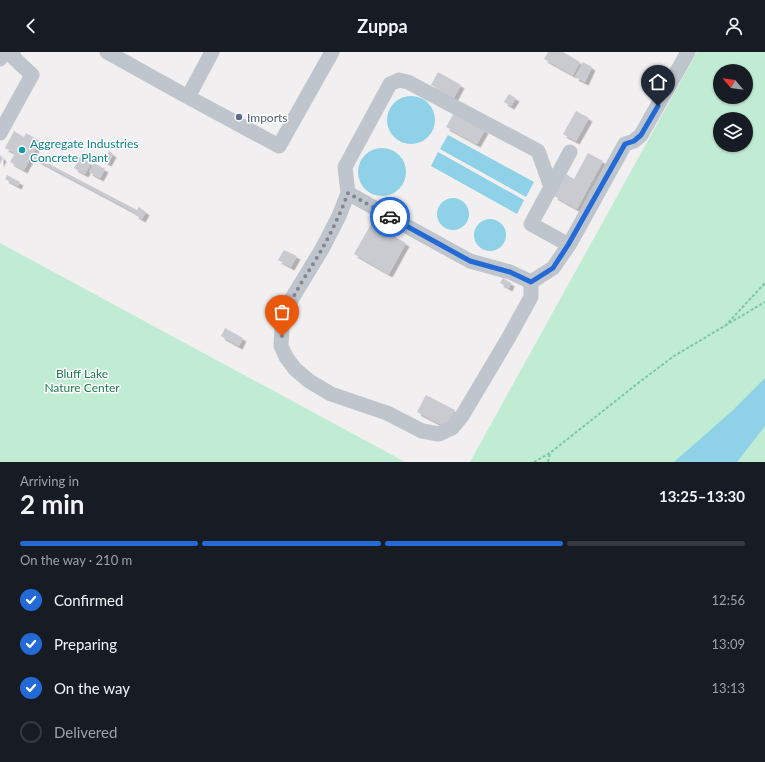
<!DOCTYPE html>
<meta charset="utf-8">
<style>
body{margin:0;font-family:Lato,sans-serif;background:#20242c;color:#f1f3f6;height:100vh;display:flex;flex-direction:column;font-size:15px;white-space:nowrap}
*{box-sizing:border-box;margin:0}
p{font-size:13px;color:#9ea1a6}
.icon{flex:none;width:22px;height:22px;fill:none;stroke:currentColor;stroke-width:2;stroke-linecap:round;stroke-linejoin:round}
.map{position:relative;height:410px;overflow:hidden}
.drawer{display:flex;flex-direction:column;background:#171b24;flex:1}
.drawer>*{flex:none}
.needle{width:26px;rotate:299deg}
.buttons{position:absolute;left:713px;top:12px;display:grid;gap:8px}
.buttons a{display:grid;place-items:center;width:40px;height:40px;border-radius:50%;background:#171b24;box-shadow:0 1px 3px #0004;font-size:20px}
.pin{position:absolute;display:grid;place-items:center;width:34px;height:34px;color:#fff;margin:-41px -17px;border-radius:50% 50% 50% 0;rotate:-45deg;box-shadow:0 0 4px #0007}
.pin .icon{rotate:45deg}
.courier{position:absolute;display:grid;place-items:center;width:40px;height:40px;margin:-20px;border:3px solid #236ad7;border-radius:50%;background:#fff;color:#222;box-shadow:0 1px 5px #0007}
.head em{font-style:normal;font-weight:700}
.head div{display:flex;flex-direction:column-reverse}
.head{display:flex;align-items:center;justify-content:space-between;height:68px;padding:0 20px}
h1{font-size:26px;font-weight:700;line-height:30px}
.bar{display:grid;grid-template-columns:repeat(4,1fr);gap:6px 4px;align-content:center;height:48px;padding:0 20px}
.bar i{height:5px;border-radius:3px;background:#363941}
.bar .selected{background:#236ad7}
.bar p{grid-column:span 4}
ol{padding:0 20px;list-style:none}
li{display:flex;align-items:center;gap:12px;height:44px}
li p{margin-inline-start:auto}
li .icon{padding:4px;border-radius:50%;background:#236ad7;color:#fff;stroke-width:4}
li:last-child{color:#9ea1a6}
li i{width:22px;height:22px;border:2px solid #363941;border-radius:50%}
header{display:flex;justify-content:space-between;align-items:center;height:52px;padding:0 20px;background:#171b24;font-size:18px;font-weight:700}
.map>svg:first-child{display:block}
.green{fill:#c0ecd3;fill-rule:evenodd}
.water{fill:#8fd1e7}
.building{fill:#c9cbd1;filter:url(#shadow)}
.lines{fill:none;stroke-linecap:round;stroke-linejoin:round}
.path{stroke:#7ac8a5;stroke-width:2;stroke-dasharray:3 2;stroke-linecap:butt}
.minor{stroke:#bec5cd;stroke-width:15}
.done{stroke:#83888f;stroke-width:4;stroke-dasharray:0 7.2}
.route{stroke:#236ad7;stroke-width:5}
.service-dot{fill:#5c6f8a;stroke:#fff;stroke-width:1.5}
.culture-dot{fill:#0f9aa8;stroke:#fff;stroke-width:1.5}
.labels{text-anchor:middle;dominant-baseline:central;stroke-width:3;stroke-linejoin:round;paint-order:stroke}
.service-label{font-size:12px;fill:#4e5e75;stroke:#fff;text-anchor:start}
.culture-label{font-size:12px;fill:#0d838f;stroke:#fff;text-anchor:start}
.park-label{font-size:12px;fill:#1c794e;stroke:#fff}
</style>
<header><svg class="icon" aria-label="back" viewBox="0 0 24 24"><path d="M15 5l-7 7 7 7"/></svg>Zuppa<svg class="icon" aria-label="person" viewBox="0 0 24 24"><circle cx="12" cy="8" r="4"/><path d="M4 21q1-7 8-7t8 7"/></svg></header>
<div class="map">
<svg width="765" height="410" viewBox="0 0 765 410">
<defs>
<filter id="shadow"><feDropShadow dx="3.5" dy="3.5" stdDeviation="0" flood-color="#0004"/></filter>
</defs>
<rect width="100%" height="100%" fill="#f1efef"/>
<path class="green" d="M697 0H765V410H470ZM720 19H746V45H720ZM720 67H746V93H720Z
M0 191 405 410H0Z"/>
<path class="water" d="M387 68a24 24 0 1 1 48 0a24 24 0 1 1-48 0Z
M448 83 534 130 526 145 440 97Z
M358 120a24 24 0 1 1 48 0a24 24 0 1 1-48 0Z
M438 100 524 148 517 162 431 114Z
M437 162a16 16 0 1 1 32 0a16 16 0 1 1-32 0Z
M474 183a16 16 0 1 1 32 0a16 16 0 1 1-32 0Z
M765 326V374L737 410H674L732 359Z"/>
<path class="building" d="M548 0H563L580 10 573 23 544 7Z
M583 10 592 15 585 30 575 25Z
M438 20 461 33 454 46 431 33Z
M509 42 516 46 511 54 504 50Z
M576 59 589 66 576 89 563 82Z
M454 61 485 78 477 92 446 75Z
M14 79 24 85 26 81 40 89 32 103 137 158 139 155 146 160 142 167 135 163 136 161 31 105 24 118 10 110 15 101 5 96Z
M109 99 113 102 108 111 104 109Z
M588 101 603 109 577 157 554 144 566 122 574 127Z
M0 103 3 106 0 112Z
M80 105 91 111 85 122 74 116Z
M94 111 105 117 100 126 89 120Z
M7 123 20 130 18 134 5 127Z
M371 172 406 191 389 222 354 202Z
M284 198 297 204 291 215 278 208Z
M503 226 511 231 509 236 500 231Z
M225 276 243 286 239 294 221 284Z
M426 343 455 358 446 375 417 360Z"/>
<g class="lines">
<path class="path" d="M725 274 765 231
M534 410 550 401 642 328 674 304 765 250
M548 410 550 401"/>
<path class="minor" d="M107 0 188 45 212 0
M0 7 4 0
M188 45 279 94 332 0
M0 81 32 23 14 6 13 0
M570 100 531 172 569 193 625 92 634 89 641 83 688 0
M348 141 345 115 390 32 399 28 408 30 538 99 551 135
M531 230V245L509 285 462 364 452 376 439 382 422 379 387 361 331 342 309 329 295 317 286 305 281 294 282 275 291 248 322 197 339 164 348 141 401 171 470 209 510 220 531 230 553 216 569 193"/>
</g>
<g class="lines">
<path class="done" d="M282 284C284 250 306 226 322 197 332 179 341 160 348 141L390 165"/>
<path class="route" d="M390 165 470 209 510 220 531 230 553 216 568 193 625 92 634 89 641 83 658 54"/>
</g>
<circle class="service-dot" cx="239" cy="65" r="4"/>
<circle class="culture-dot" cx="22" cy="98" r="4"/>
<g class="labels">
<g class="service-label">
<text x="247" y="65">Imports</text>
</g>
<g class="culture-label">
<text x="30" y="91">Aggregate Industries<tspan x="30" dy="14">Concrete Plant</tspan></text>
</g>
<g class="park-label">
<text x="82" y="321">Bluff Lake<tspan x="82" dy="14">Nature Center</tspan></text>
</g>
</g>
</svg>
<div class="buttons">
<a><svg class="needle" viewBox="-14 -14 28 28"><path d="M0-13l5 13h-10z" fill="#e53935"/><path d="M0 13l5-13h-10z" fill="#9ea1a6"/></svg></a>
<a><svg class="icon" aria-label="layers" viewBox="0 0 24 24"><path d="M12 4l9 5-9 5-9-5zM3 14l9 5 9-5"/></svg></a>
</div>
<div class="pin" style="left:282px;top:284px;background:#ea580c"><svg class="icon" aria-label="bag" viewBox="0 0 24 24"><path d="M5 8h14l-1 12H6zM9 8a3 3 0 0 1 6 0"/></svg></div>
<div class="pin" style="left:658px;top:54px;background:#1f2937"><svg class="icon" aria-label="home" viewBox="0 0 24 24"><path d="M3 11l9-7 9 7M6 9v11h12V9"/></svg></div>
<div class="courier" style="left:390px;top:165px"><svg class="icon" aria-label="car" viewBox="0 0 24 24"><path d="M5 17H2v-5l4-1 3-4h7l3 4 3 1v5h-3M9 17h6M6 11h13"/><circle cx="7" cy="17" r="2"/><circle cx="17" cy="17" r="2"/></svg></div>
</div>
<section class="drawer">
<div class="head"><div><h1>2 min</h1><p>Arriving in</p></div><em>13:25–13:30</em></div>
<div class="bar"><i class="selected"></i><i class="selected"></i><i class="selected"></i><i></i><p>On the way · 210 m</p></div>
<ol>
<li><svg class="icon" aria-label="check" viewBox="0 0 24 24"><path d="M5 12l5 5 9-10"/></svg>Confirmed<p>12:56</p></li>
<li><svg class="icon" aria-label="check" viewBox="0 0 24 24"><path d="M5 12l5 5 9-10"/></svg>Preparing<p>13:09</p></li>
<li><svg class="icon" aria-label="check" viewBox="0 0 24 24"><path d="M5 12l5 5 9-10"/></svg>On the way<p>13:13</p></li>
<li><i></i>Delivered</li>
</ol>
</section>
